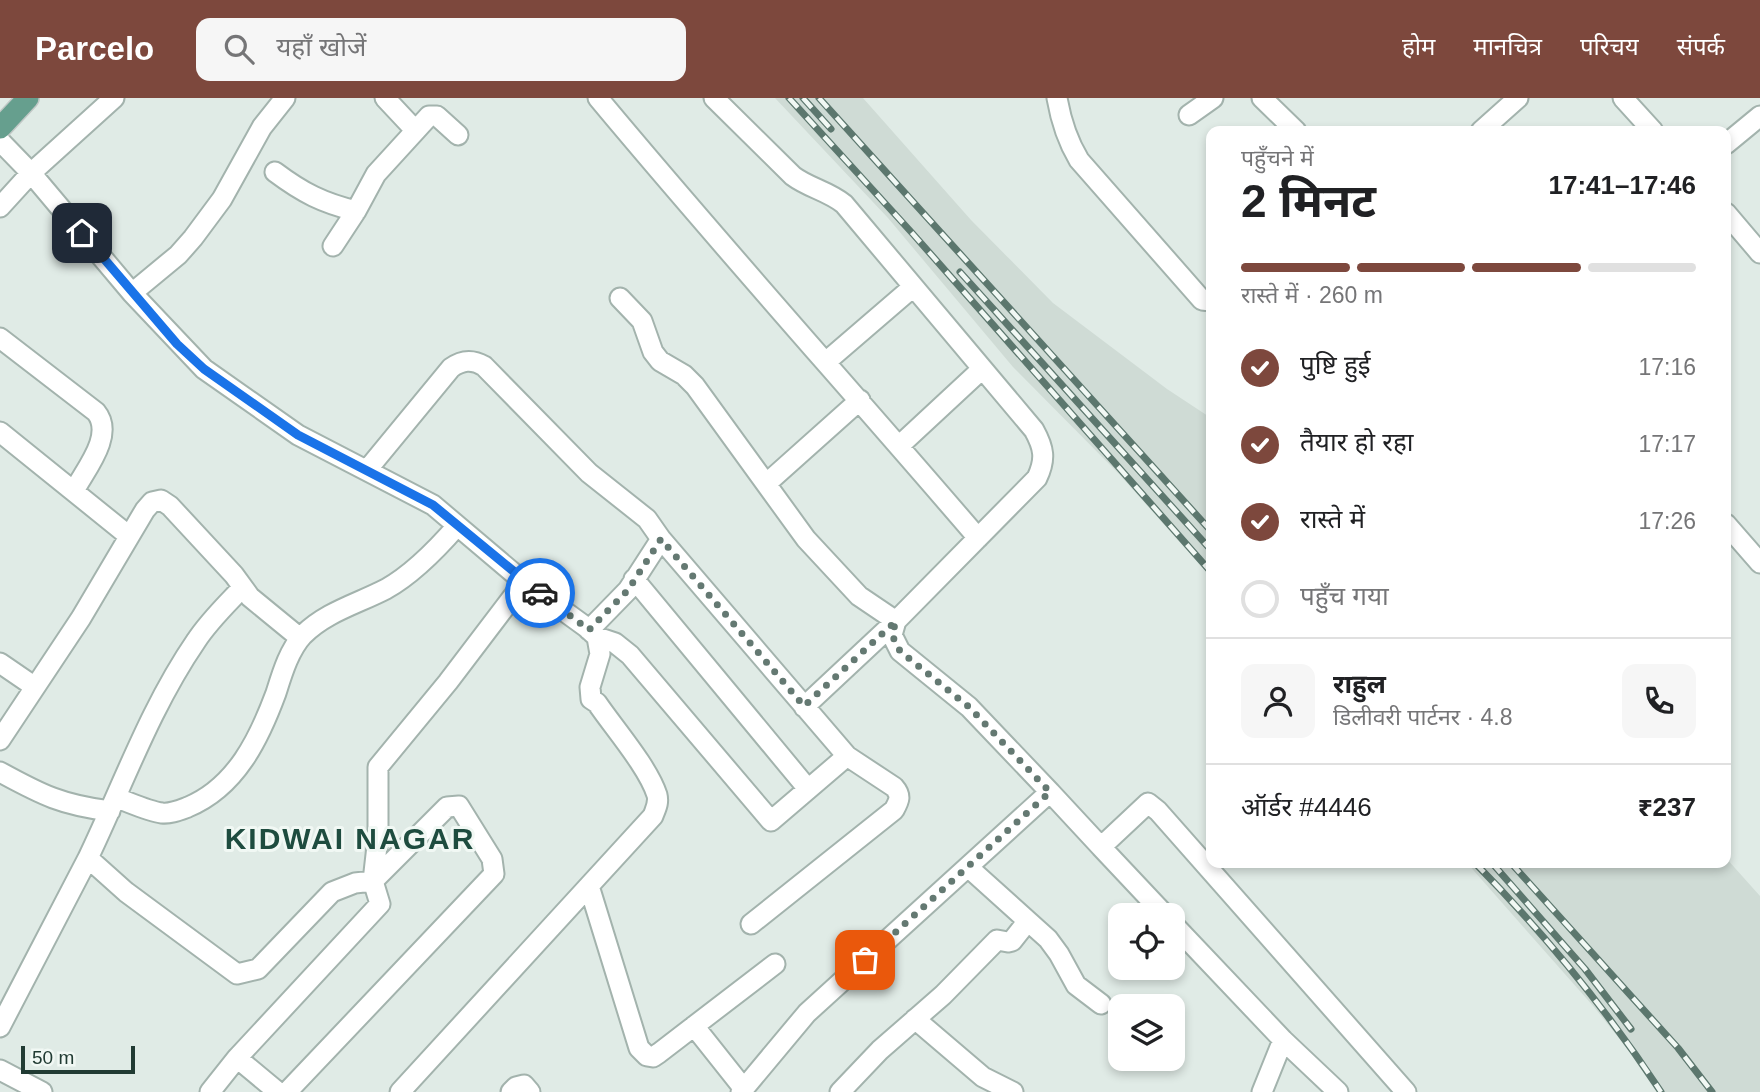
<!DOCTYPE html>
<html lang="hi">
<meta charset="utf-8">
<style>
body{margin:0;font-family:Helvetica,"Noto Sans Devanagari",sans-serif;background:#f6f6f6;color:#202124;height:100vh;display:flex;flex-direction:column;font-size:26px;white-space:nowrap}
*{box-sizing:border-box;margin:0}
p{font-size:23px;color:#757577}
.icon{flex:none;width:38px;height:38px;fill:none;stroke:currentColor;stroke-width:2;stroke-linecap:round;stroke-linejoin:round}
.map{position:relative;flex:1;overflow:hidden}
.details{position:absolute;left:1206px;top:28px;width:525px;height:742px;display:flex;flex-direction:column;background:#fff;border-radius:14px;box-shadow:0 4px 10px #0003}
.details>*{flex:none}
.fabs{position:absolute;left:1108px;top:805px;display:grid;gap:14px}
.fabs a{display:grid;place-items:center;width:77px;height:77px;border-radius:14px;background:#fff;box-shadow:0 4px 10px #0003;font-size:35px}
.scale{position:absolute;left:21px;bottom:18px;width:114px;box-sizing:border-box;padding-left:7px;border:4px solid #213b33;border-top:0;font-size:19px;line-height:24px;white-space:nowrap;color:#213b33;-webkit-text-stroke:5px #f1f8f4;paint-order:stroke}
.pin{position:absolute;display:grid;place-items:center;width:60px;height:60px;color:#fff;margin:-30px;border-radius:14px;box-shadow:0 4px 10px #0006}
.courier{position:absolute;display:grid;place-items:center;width:70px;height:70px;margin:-35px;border:5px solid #1a73e8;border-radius:50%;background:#fff;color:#222;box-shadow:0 2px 9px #0007}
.summary em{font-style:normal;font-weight:700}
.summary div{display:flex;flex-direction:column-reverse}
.summary{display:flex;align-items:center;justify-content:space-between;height:119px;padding:0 35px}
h1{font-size:46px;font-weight:700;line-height:52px}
.bar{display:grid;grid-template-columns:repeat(4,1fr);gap:10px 7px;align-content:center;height:84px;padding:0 35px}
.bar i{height:9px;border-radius:5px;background:#e0e0e0}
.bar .current{background:#7d483d}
.bar p{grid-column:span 4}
.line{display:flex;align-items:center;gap:18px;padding:0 35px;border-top:2px solid #e0e0e0}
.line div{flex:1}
.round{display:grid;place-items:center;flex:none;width:74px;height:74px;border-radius:14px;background:#f6f6f6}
ol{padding:0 35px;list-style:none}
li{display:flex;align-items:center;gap:21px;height:77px}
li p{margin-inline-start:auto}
li .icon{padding:7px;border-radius:50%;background:#7d483d;color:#fff;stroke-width:4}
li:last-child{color:#757577}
li i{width:38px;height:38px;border:4px solid #e0e0e0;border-radius:50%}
header{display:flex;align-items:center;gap:42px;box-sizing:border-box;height:98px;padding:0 35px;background:#7d483d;color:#fff}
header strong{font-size:33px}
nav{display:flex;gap:38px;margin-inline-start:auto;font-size:24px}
.search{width:490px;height:63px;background:#f6f6f6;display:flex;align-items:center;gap:18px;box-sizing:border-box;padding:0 24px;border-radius:14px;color:#757577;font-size:26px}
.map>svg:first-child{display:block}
.built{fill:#cfdbd5}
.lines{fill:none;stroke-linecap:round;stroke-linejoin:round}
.minor-casing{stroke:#a3b3ad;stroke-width:23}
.major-casing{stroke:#c1c8c6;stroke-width:24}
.minor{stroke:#fff;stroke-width:19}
.major{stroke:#669f8e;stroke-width:21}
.rail-casing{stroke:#5c776e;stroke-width:7}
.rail{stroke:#f1f8f4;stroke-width:4.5;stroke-dasharray:13;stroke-linecap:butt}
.done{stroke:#647972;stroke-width:7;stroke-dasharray:0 12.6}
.route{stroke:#1a73e8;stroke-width:9}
.labels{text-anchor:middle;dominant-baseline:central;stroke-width:6;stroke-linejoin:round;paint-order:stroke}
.district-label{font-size:30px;font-weight:bold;letter-spacing:2px;fill:#1e4c3f;stroke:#f1f8f4}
</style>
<header>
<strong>Parcelo</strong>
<div class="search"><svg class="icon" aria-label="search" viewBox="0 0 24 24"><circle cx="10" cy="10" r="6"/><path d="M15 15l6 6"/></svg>यहाँ खोजें</div>
<nav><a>होम</a><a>मानचित्र</a><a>परिचय</a><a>संपर्क</a></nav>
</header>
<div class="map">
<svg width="1760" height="994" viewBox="0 0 1760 994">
<rect width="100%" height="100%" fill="#e0ebe6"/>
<path class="built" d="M775 0H863L971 122 1053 205 1167 291 1211 320V479L1119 376 1013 269 888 120Z
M1726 760 1760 798V994H1662L1594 909 1467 765H1726Z"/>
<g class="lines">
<defs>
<path id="minor" d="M385 0 415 32
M598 0C722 149 852 293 978 440
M714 0 793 78C809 90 828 93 844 106L1034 332C1044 350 1046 361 1037 380L896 523 892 537 900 553 969 609 1050 694
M1057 0C1061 23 1067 42 1079 62L1202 202 1211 203
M1262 0 1296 33
M1623 0 1653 33
M1189 17 1213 0
M1481 33 1518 0
M0 43 31 75 132 195 204 271 298 337 433 407 524 484 448 584 378 669V739L373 783 355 785 332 794 258 871 237 876 126 794 88 760 0 929
M1726 46 1760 18
M275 74C303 95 323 105 356 113
M0 109 31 75 114 0
M1726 115 1760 155
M333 148 356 113 376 76 429 18H437L458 37
M132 195 178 157 193 140 222 101 262 29 285 0
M620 200 642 223 653 254 660 263 684 277 695 288 806 441 859 498 896 523 804 609
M0 240 96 314C115 337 85 372 74 393
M827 263 913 189
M0 334 129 438
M899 348 982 271
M367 372 451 270C462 262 472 261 484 268L589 375 647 421 661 441
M766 386 860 302
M1726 426 1760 465
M634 481 808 691
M589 532 628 492 661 441 847 658 771 723 630 557 615 545 597 539
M0 565 35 589
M0 642 81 520 145 412 152 404 161 402 170 408 234 477 250 499 300 540
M0 674C42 697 62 707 110 713
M117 700C131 705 148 713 162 715 171 716 180 712 188 709 236 689 259 641 276 595 282 576 289 552 303 537 326 514 357 506 386 491 413 476 437 451 457 428
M1101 749 1165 817
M88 760C123 687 150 610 196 543 209 523 226 507 242 490
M968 769 1048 841 1059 856 1076 887 1101 906
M589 788 639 950 647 958 653 959 659 955 775 866
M1172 825 1283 942 1338 994
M751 826 894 712C899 703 902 698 894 689L847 658
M915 921 983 979 1013 994
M694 928 744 991
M237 960 380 806 373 783 447 709 459 708 492 761 494 776 287 994
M0 972 42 994
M210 994 237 960 278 994
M400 994 653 718C656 710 659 705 657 697 648 669 614 630 597 605L591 601 590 589 600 556 597 539 586 529 524 484
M511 994 516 989 524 987 530 994
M741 994 807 915 1050 694 1101 749 1148 705 1158 713 1406 994
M840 994 880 952 943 897 997 842 1008 844 1012 843 1027 824
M1262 994 1283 942"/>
<path id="major" d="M0 30 28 0"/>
</defs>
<use href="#minor" class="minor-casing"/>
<use href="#major" class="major-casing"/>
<use href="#minor" class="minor"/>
<use href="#major" class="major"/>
<defs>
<path id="rail" d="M789 0 913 136 1211 474
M803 0 831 31
M819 0 1211 433
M960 174 1211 452
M1475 765C1544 835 1607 912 1661 994
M1492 765 1585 871 1631 931
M1511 765 1678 950 1712 994"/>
</defs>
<use href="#rail" class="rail-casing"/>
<use href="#rail" class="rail"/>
</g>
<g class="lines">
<path class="done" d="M540 495 589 532 628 492 661 441 804 608 896 523 892 537 900 553 969 609 1050 694 865 862"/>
<path class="route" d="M82 135 177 246 204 271 298 337 433 407 540 495"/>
</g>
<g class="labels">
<g class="district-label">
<text x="350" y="740">KIDWAI NAGAR</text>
</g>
</g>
</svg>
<div class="fabs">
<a><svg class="icon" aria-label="locate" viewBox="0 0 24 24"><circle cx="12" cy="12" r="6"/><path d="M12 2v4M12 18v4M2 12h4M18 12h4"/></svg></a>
<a><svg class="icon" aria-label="layers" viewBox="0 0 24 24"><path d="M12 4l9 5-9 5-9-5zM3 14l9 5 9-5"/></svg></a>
</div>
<div class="scale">50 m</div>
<div class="pin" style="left:865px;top:862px;background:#ea580c"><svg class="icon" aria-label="bag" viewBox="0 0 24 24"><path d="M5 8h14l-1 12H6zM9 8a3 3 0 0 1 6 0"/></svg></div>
<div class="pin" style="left:82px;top:135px;background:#1f2937"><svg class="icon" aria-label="home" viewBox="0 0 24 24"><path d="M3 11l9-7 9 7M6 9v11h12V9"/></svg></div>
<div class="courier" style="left:540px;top:495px"><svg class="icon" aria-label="car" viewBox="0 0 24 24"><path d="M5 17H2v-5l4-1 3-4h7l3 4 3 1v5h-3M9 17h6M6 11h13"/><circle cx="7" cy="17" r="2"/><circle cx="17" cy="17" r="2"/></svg></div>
<section class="details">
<div class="summary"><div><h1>2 मिनट</h1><p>पहुँचने में</p></div><em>17:41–17:46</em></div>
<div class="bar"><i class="current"></i><i class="current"></i><i class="current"></i><i></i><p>रास्ते में · 260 m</p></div>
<ol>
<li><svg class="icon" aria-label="check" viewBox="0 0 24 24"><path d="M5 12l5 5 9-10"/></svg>पुष्टि हुई<p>17:16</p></li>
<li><svg class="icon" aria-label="check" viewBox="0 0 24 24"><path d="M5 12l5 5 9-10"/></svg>तैयार हो रहा<p>17:17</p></li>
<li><svg class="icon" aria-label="check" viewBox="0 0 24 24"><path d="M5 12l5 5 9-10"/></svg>रास्ते में<p>17:26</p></li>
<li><i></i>पहुँच गया</li>
</ol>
<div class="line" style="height:126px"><a class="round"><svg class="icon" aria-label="person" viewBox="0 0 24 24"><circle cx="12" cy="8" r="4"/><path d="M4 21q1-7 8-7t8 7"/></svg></a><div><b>राहुल</b><p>डिलीवरी पार्टनर · 4.8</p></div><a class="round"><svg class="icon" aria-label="phone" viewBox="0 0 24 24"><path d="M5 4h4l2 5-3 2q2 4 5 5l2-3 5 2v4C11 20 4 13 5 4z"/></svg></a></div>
<div class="line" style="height:91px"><div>ऑर्डर #4446</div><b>₹237</b></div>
</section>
</div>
